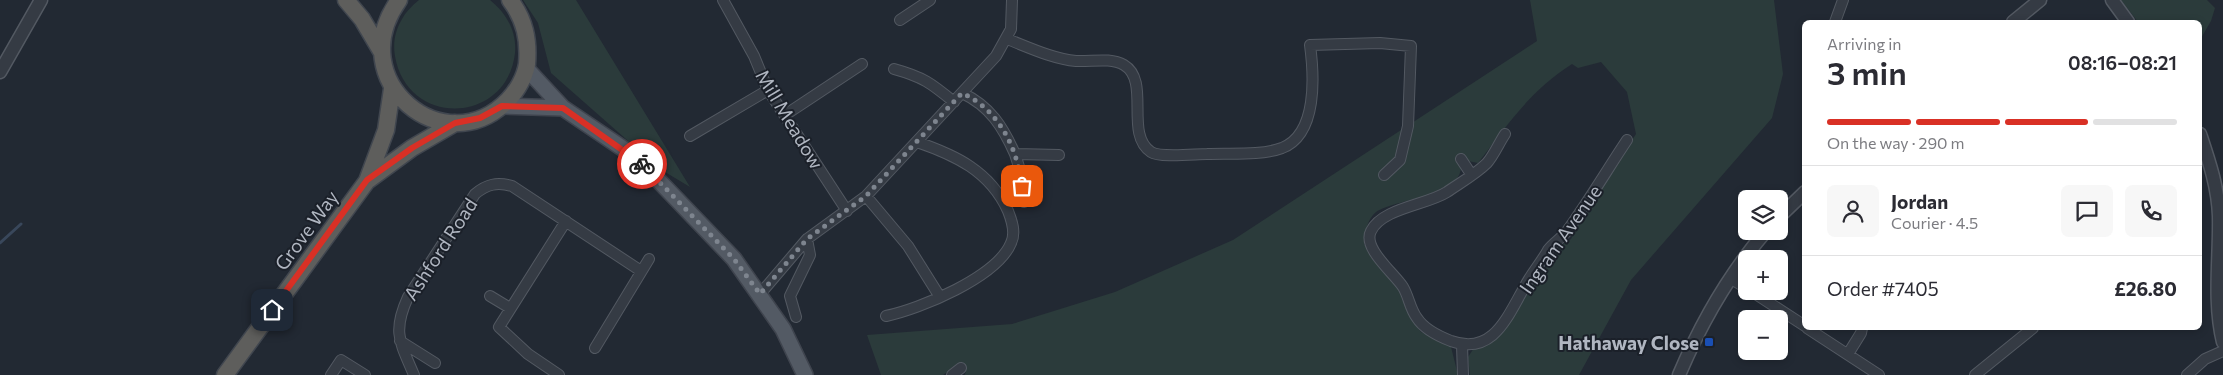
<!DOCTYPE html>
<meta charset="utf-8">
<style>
body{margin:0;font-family:Commissioner,sans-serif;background:#f7f7f7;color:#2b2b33;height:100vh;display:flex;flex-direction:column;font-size:19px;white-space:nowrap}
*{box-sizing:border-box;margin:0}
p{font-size:16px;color:#7c7c81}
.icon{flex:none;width:28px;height:28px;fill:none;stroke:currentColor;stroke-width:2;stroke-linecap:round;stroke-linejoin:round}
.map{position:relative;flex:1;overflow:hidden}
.details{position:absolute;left:1802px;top:20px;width:400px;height:310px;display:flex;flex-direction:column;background:#fff;border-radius:8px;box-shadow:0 2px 8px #0003}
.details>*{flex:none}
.fabs{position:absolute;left:1738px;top:190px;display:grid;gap:10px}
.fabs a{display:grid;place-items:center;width:50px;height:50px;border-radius:8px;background:#fff;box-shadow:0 2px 8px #0003;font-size:25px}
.pin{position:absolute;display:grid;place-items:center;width:42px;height:42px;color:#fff;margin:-21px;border-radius:10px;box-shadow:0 2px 8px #0006}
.courier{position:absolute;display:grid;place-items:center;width:50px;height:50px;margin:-25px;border:4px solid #d93025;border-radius:50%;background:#fff;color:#222;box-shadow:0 1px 6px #0007}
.head em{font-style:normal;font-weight:600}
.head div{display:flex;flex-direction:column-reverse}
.head{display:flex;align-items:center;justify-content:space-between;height:85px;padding:0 25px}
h1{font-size:32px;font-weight:600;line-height:38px}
.bar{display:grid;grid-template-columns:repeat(4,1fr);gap:8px 5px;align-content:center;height:60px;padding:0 25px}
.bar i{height:6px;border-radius:4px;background:#e1e1e2}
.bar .current{background:#d93025}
.bar p{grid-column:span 4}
.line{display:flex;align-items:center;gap:12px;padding:0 25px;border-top:1px solid #e1e1e2}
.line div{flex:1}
.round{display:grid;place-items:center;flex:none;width:52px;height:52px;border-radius:8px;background:#f7f7f7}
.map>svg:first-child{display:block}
.green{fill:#2b3b3b}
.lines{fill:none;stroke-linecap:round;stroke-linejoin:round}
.stream{stroke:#39475b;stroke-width:3}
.minor-casing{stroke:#535962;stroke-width:12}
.tertiary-casing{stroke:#535962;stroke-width:15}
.primary-casing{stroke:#3f444e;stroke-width:18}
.trunk-casing{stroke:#40464f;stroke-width:19}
.minor{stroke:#353b44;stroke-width:10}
.tertiary{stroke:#353b44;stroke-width:12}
.primary{stroke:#535a64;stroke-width:15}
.trunk{stroke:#5e5e5c;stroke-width:16}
.done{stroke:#7e858f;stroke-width:5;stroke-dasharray:0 9}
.route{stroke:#d93025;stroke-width:6}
.transit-dot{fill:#1a4fb4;stroke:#1b2029;stroke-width:2}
.labels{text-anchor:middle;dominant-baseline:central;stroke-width:4;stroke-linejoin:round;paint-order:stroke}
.street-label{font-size:19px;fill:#b0b6c1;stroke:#1b2029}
.poi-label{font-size:19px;font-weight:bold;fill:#b0b6c1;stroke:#1b2029;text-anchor:end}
</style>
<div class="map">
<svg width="2223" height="375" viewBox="0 0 2223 375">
<rect width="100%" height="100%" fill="#222933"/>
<path class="green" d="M419 0H490C506 13 517 31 515 53 507 125 407 128 395 56 391 34 402 13 419 0Z
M523 0H576L690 187 660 169 551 73 538 23Z
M1530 0H1774L1783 74 1772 118 1631 280 1579 375H1470L1468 357 1474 348 1503 331 1519 308 1531 283 1549 265 1559 247 1571 239 1584 214 1636 134 1627 92 1601 62 1578 68 1572 64C1530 91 1508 124 1478 163L1468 161 1461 168C1459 196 1396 199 1376 212 1367 219 1365 233 1364 244L1398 289 1409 315 1421 332 1445 342 1451 347 1458 375H965L966 370 962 362 943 375H881L867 335 1012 324 1115 292 1233 240 1537 41Z
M2121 0H2207L2215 8 2211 21 2200 40V22H2138Z"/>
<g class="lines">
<path class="stream" d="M0 243 21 224"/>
<defs>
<path id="minor" d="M723 0 754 56 768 90 847 211
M900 20 930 0
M1835 22 1843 0
M1007 39C1028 47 1053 59 1076 61 1091 62 1110 57 1124 65 1151 81 1124 134 1151 152 1160 158 1195 154 1207 154 1231 153 1260 156 1282 148 1318 134 1314 75 1310 45L1380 43 1411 46 1408 126 1400 160 1384 175
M894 69C923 77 931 83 954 102
M962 93C990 106 1003 127 1015 154L1059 155
M785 115 862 64
M1505 134C1499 143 1494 155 1487 163 1476 174 1460 183 1447 192 1427 205 1382 208 1371 231 1362 248 1394 273 1403 287 1409 297 1410 309 1417 318 1424 329 1438 336 1451 341 1493 356 1507 317 1524 288 1530 275 1541 263 1548 250 1553 243 1562 238 1567 231 1588 202 1607 170 1627 140
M690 136 768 90
M1015 154 1020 170 1024 202
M1461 159 1471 174
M866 196 908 246 940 297
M1730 278 1746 288
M1751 291 1805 326
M760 294 807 239 866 196 996 56 1011 29 1012 0
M490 296 510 308
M886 316C920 309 997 277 1011 243 1016 233 1012 221 1008 211 990 171 955 155 917 142
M796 317 790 296 810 255 807 239
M1807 328 1879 375
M400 341 435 363
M1462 345 1463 375
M595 348 649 259
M1848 354 1861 333 1862 328
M331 375 341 360 365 375
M414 375C400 342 392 332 408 297L475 194C487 184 497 182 512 186L641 271
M559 375 528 354 499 327 566 221
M952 375 961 368
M1975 375 2033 328
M2187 375 2205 359 2223 351"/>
<path id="tertiary" d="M2112 0 2128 22
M2013 22 2040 0
M0 72 41 0
M2200 134C2209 161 2218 187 2219 216 2220 257 2213 301 2223 342
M1779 217 1805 192
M1679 375C1701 323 1729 274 1766 231"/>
<path id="primary" d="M526 68 563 108 637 158 734 259 783 329 805 375
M502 106 563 108"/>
<path id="trunk" d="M346 0 362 19 381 51
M399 0C341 81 445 165 508 100 517 91 525 77 527 64 529 40 525 20 510 0
M367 181 412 148 455 123
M225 375 367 181 386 130 392 89"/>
</defs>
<use href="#minor" class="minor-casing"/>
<use href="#tertiary" class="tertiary-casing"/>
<use href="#primary" class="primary-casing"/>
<use href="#trunk" class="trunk-casing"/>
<use href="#minor" class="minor"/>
<use href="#tertiary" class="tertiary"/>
<use href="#primary" class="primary"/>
<use href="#trunk" class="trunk"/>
</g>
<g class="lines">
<path class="done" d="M642 164 734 259 760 294 807 239 866 196 962 93C999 110 1017 147 1022 186"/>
<path class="route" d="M272 310 367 180 412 148 455 123 480 118 502 106 563 108 642 164"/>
</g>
<rect class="transit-dot" x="1704" y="337" width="10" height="10" rx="2.5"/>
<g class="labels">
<g class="street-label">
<text transform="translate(790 119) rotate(59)">Mill Meadow</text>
<text transform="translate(306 230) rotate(-54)">Grove Way</text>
<text transform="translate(1560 239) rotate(-55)">Ingram Avenue</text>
<text transform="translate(440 249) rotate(-57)">Ashford Road</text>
</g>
<g class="poi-label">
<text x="1699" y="342">Hathaway Close</text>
</g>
</g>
</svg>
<div class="fabs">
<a><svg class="icon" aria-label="layers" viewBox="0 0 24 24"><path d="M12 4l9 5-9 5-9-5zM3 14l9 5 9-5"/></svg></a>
<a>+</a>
<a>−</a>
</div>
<div class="pin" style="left:1022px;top:186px;background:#ea580c"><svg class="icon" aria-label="bag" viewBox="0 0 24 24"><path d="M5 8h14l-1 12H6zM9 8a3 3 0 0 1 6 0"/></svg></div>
<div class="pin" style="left:272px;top:310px;background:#1f2937"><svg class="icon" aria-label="home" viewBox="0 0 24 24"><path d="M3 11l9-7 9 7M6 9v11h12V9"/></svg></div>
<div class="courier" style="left:642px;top:164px"><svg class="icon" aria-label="bike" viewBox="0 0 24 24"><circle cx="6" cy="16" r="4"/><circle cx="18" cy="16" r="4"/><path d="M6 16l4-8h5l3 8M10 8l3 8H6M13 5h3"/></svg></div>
<section class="details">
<div class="head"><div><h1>3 min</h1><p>Arriving in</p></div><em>08:16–08:21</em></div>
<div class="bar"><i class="current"></i><i class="current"></i><i class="current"></i><i></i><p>On the way · 290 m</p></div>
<div class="line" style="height:90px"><a class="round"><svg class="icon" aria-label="person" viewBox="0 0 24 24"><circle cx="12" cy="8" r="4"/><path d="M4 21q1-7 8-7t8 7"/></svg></a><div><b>Jordan</b><p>Courier · 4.5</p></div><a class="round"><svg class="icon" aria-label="chat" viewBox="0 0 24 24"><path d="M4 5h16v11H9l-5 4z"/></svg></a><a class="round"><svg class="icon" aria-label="phone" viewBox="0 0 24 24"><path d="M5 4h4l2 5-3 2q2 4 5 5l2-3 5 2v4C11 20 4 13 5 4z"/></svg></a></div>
<div class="line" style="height:65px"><div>Order #7405</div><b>£26.80</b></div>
</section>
</div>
